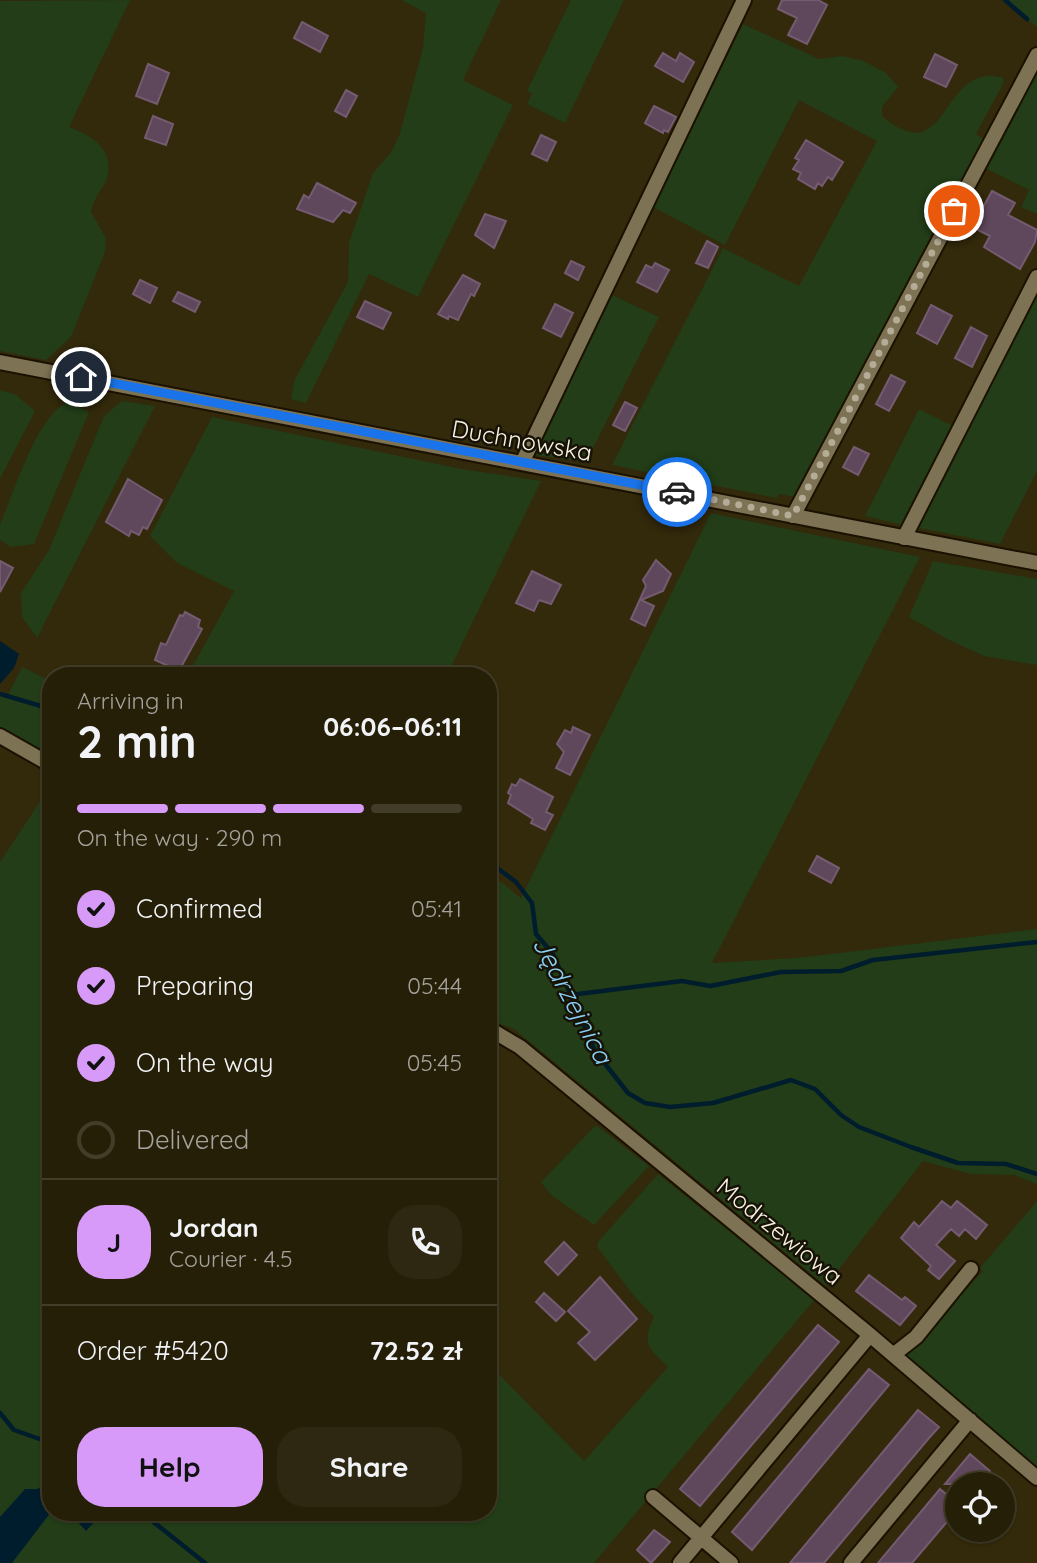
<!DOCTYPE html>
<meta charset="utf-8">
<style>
body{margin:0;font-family:Quicksand,sans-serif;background:#2e2712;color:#f1f3f6;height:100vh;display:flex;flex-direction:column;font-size:26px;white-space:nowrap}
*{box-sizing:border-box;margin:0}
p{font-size:23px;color:#a4a29c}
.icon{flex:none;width:38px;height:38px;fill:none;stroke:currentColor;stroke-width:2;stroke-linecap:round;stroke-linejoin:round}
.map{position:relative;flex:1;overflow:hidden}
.panel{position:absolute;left:42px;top:667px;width:455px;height:854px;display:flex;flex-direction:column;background:#261f08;border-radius:28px;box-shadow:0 2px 5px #0004,0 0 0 2px #423d29}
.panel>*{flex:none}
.tools{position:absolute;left:945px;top:1472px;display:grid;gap:14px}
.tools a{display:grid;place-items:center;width:70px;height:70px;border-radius:50%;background:#261f08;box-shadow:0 2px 5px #0004,0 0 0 2px #423d29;font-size:35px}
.pin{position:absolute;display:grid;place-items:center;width:60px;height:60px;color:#fff;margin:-30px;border:4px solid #fff;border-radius:50%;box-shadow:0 2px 7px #0007}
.courier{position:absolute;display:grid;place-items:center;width:70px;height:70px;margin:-35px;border:5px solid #1a73e8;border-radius:50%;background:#fff;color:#222;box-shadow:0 2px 9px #0007}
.head em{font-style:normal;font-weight:700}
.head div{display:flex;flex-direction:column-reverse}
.head{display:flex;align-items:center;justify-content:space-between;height:119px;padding:0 35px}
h1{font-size:46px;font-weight:700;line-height:52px}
.bar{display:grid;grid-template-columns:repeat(4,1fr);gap:10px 7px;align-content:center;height:84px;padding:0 35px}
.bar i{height:9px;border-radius:5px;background:#423d29}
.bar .active{background:#d89af8}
.bar p{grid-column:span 4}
.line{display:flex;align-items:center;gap:18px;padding:0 35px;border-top:2px solid #423d29}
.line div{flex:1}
.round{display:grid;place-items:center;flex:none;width:74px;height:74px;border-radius:28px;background:#2e2712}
ol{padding:0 35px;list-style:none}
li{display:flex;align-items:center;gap:21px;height:77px}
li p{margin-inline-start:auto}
li .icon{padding:7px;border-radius:50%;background:#d89af8;color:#111;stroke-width:4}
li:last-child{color:#a4a29c}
li i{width:38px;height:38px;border:4px solid #423d29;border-radius:50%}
.primary-button{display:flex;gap:14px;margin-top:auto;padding:14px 35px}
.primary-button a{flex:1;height:80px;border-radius:28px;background:#d89af8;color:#111;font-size:28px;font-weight:700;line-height:80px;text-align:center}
.primary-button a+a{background:#2e2712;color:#f1f3f6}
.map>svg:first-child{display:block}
.green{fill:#223d17}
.water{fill:#001d2d}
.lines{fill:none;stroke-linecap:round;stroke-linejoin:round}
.stream{stroke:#001d2d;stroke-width:4.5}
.building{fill:#5f475c;stroke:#745b71;stroke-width:2}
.minor-casing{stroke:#1b1100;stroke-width:18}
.minor{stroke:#7d7253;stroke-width:14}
.done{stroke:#b4ac97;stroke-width:7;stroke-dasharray:0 12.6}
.route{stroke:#1a73e8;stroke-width:9}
.labels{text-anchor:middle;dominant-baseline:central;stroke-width:5;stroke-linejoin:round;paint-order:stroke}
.street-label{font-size:24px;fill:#f9f2e2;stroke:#171206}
.water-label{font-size:26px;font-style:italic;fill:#89d1f6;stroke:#171206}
</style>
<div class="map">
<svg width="1037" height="1563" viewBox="0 0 1037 1563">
<rect width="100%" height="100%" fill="#33290b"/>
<path class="green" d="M130 0 69 127C91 135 115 149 107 178 103 190 93 198 91 212L106 238 105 252 71 337 46 360 0 351V1Z
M401 0H501L463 80 513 105 418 297 369 274 306 403 291 399 294 381 348 282 349 243 373 173 392 151 400 133 423 48 426 13Z
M571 0H624L565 123 527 104 532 94 527 91Z
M1003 0H1037V27Z
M743 24 819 59 843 56 864 61 886 73 898 87 882 107V116C951 174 939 60 1003 78L1004 82 976 134 985 140 795 497 779 494 777 498 612 465 723 248 799 286 877 141 799 100 725 245 653 207Z
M1037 70V214L1021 207 1029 190 985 168Z
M1037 285V471L1000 544 914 527Z
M610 294 659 317 586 462 535 455 533 449Z
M0 390 15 394 35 411 0 479Z
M122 401 155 406 37 638 22 617 21 593 49 550 104 416Z
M68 402 89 412 34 544 11 547 0 540V524C14 493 37 414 68 402Z
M919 409 953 426 903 525 865 516Z
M212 417 462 469 541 481 447 675H188L234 591 177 563 150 536Z
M711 513 920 557 712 963 798 958 1037 929V1184L1014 1175 971 1174 923 1161 826 1286 514 1029 488 1019V872L521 898Z
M933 561 1037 579V665L984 656 949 640 909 617Z
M22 667 51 681V757L0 730V692L8 695Z
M51 785V1512H69L86 1531 97 1515 96 1512H488V1363L584 1461 668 1367C649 1348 641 1344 654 1317L633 1295 598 1248V1242L658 1174 815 1299 594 1563H0V862Z
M596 1125 649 1166 594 1225 551 1195 541 1182Z
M1037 1201V1471L903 1353 916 1344 983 1271 980 1268Z"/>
<path class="water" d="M0 641 19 654 14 668 0 684Z
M51 1483V1512L12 1563H0V1517L25 1489H37Z
M69 1512H96L98 1518 86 1531Z"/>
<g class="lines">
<path class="stream" d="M1005 0 1027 19
M0 694 51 709
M488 861 516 882 532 903 536 934 553 954 595 1051 628 1093 645 1103 670 1107 713 1103 791 1080 815 1089 841 1115 859 1127 911 1147 958 1163 1006 1164 1037 1174
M570 995 682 981 710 986 781 972 841 971 873 960 1037 942
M0 1413 14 1430 51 1443
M141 1512 205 1563"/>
</g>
<path class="building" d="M782 0H818L827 5 807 44 788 35 797 18 778 9Z
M302 22 328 36 320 52 294 38Z
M663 53 676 61 680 53 694 62 683 82 655 66Z
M935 54 957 65 946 87 924 77Z
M148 64 169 73 157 104 136 96Z
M346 90 357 96 346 117 335 111Z
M654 106 676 117 668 132 664 130 663 133 645 123Z
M153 116 173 124 166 145 145 138Z
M541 135 556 142 547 161 532 154Z
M806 140 843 162 832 180 828 177 822 186 818 183 815 189 798 179 801 173 793 169 799 160 795 158Z
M317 183 356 203 350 213 343 210 333 222 297 209 304 195 309 198Z
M992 191 1015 203 1008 215 1037 230 1035 242 1020 269 984 247 990 236 978 230 976 220Z
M485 214 506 221 494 248 475 235Z
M707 241 718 247 708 268 696 263Z
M571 261 584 267 578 280 565 273Z
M655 263 669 270 657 292 637 282 646 265 652 268Z
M463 275 480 284 474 296 471 294 458 320 449 316 448 319 438 314Z
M140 280 157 288 150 303 133 294Z
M178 292 200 302 195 312 173 301Z
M365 301 391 313 383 329 357 317Z
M555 304 573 313 561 337 543 328Z
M931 305 952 316 937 344 917 333Z
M971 327 987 336 972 367 955 358Z
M891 375 905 382 889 411 876 404Z
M625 402 637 408 625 431 613 425Z
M854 447 869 454 858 475 843 467Z
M128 479 162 500 147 529 143 527 139 535 131 531 129 536 106 522Z
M656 560 671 574 663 591 641 600 654 606 645 626 631 619 646 586 643 580Z
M0 561 13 568 0 592Z
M532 571 561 585 551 604 539 600 534 611 516 603Z
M185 612 200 620 198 627 202 629 180 669H175L155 660 161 643 166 645 180 615 183 616Z
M573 727 590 735 570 775 556 768 564 752 557 744 565 730 571 733Z
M520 779 553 797 546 812 553 815 545 830 531 823 533 819 508 803 511 795 508 793 512 784 516 786Z
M817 856 839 868 831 883 809 871Z
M942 1201 951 1208 957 1201 987 1225 976 1239 965 1229 959 1236 951 1229 936 1245 955 1261 939 1279 928 1270 931 1266 901 1238 914 1222 919 1227Z
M564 1242 577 1255 558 1275 545 1262Z
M869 1275 902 1300 905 1297 916 1306 900 1325 856 1291Z
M600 1277 637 1319 595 1360 578 1343 590 1332 568 1311Z
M544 1293 565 1312 556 1321 536 1302Z
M818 1325 839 1342 700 1506 680 1489Z
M869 1369 889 1385 752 1550 732 1532Z
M918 1410 939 1427 929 1438 824 1563H790Z
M970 1454 990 1471 979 1484H945Z
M940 1489 957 1503V1510L912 1563H878Z
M654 1530 670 1542 651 1563 637 1550Z"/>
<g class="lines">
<defs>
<path id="minor" d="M0 362 1037 563
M522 463 744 0
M793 516 1037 55
M904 538 1037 277
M0 736 51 765
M488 1028 520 1047 870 1335 1037 1478
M893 1355 916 1337 971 1269
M653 1497 731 1563
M680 1563 870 1335
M851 1563 970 1420"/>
</defs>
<use href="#minor" class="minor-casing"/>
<use href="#minor" class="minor"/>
</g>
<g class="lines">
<path class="done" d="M677 492 793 516 954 211"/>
<path class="route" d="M81 377 677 492"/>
</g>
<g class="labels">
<g class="street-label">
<text transform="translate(522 440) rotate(10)">Duchnowska</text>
<text transform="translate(780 1231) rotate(39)">Modrzewiowa</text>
</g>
<g class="water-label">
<text transform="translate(573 1000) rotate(62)">Jędrzejnica</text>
</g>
</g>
</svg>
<div class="tools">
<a><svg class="icon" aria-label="locate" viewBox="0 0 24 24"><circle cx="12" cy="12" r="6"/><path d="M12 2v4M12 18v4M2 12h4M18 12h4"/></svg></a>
</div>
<div class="pin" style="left:954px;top:211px;background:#ea580c"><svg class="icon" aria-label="bag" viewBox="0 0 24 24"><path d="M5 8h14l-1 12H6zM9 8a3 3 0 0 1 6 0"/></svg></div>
<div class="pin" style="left:81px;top:377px;background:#1f2937"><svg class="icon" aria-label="home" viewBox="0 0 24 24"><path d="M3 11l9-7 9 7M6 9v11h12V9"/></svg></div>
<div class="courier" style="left:677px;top:492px"><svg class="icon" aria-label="car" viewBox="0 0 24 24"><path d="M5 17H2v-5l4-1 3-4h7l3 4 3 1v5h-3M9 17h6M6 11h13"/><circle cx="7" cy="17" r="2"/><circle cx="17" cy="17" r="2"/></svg></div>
<section class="panel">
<div class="head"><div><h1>2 min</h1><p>Arriving in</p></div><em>06:06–06:11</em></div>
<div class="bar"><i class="active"></i><i class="active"></i><i class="active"></i><i></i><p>On the way · 290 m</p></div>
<ol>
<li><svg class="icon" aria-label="check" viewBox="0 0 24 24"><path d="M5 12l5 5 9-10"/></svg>Confirmed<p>05:41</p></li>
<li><svg class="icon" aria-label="check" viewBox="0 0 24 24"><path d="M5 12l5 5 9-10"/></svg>Preparing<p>05:44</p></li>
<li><svg class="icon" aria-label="check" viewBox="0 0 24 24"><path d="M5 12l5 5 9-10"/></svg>On the way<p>05:45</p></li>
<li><i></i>Delivered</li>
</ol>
<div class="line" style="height:126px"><b class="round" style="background:#d89af8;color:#111">J</b><div><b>Jordan</b><p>Courier · 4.5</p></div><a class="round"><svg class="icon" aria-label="phone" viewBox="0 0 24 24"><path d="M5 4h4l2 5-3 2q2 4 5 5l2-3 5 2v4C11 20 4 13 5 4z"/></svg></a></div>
<div class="line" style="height:91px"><div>Order #5420</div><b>72.52 zł</b></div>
<div class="primary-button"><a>Help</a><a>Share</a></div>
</section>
</div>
